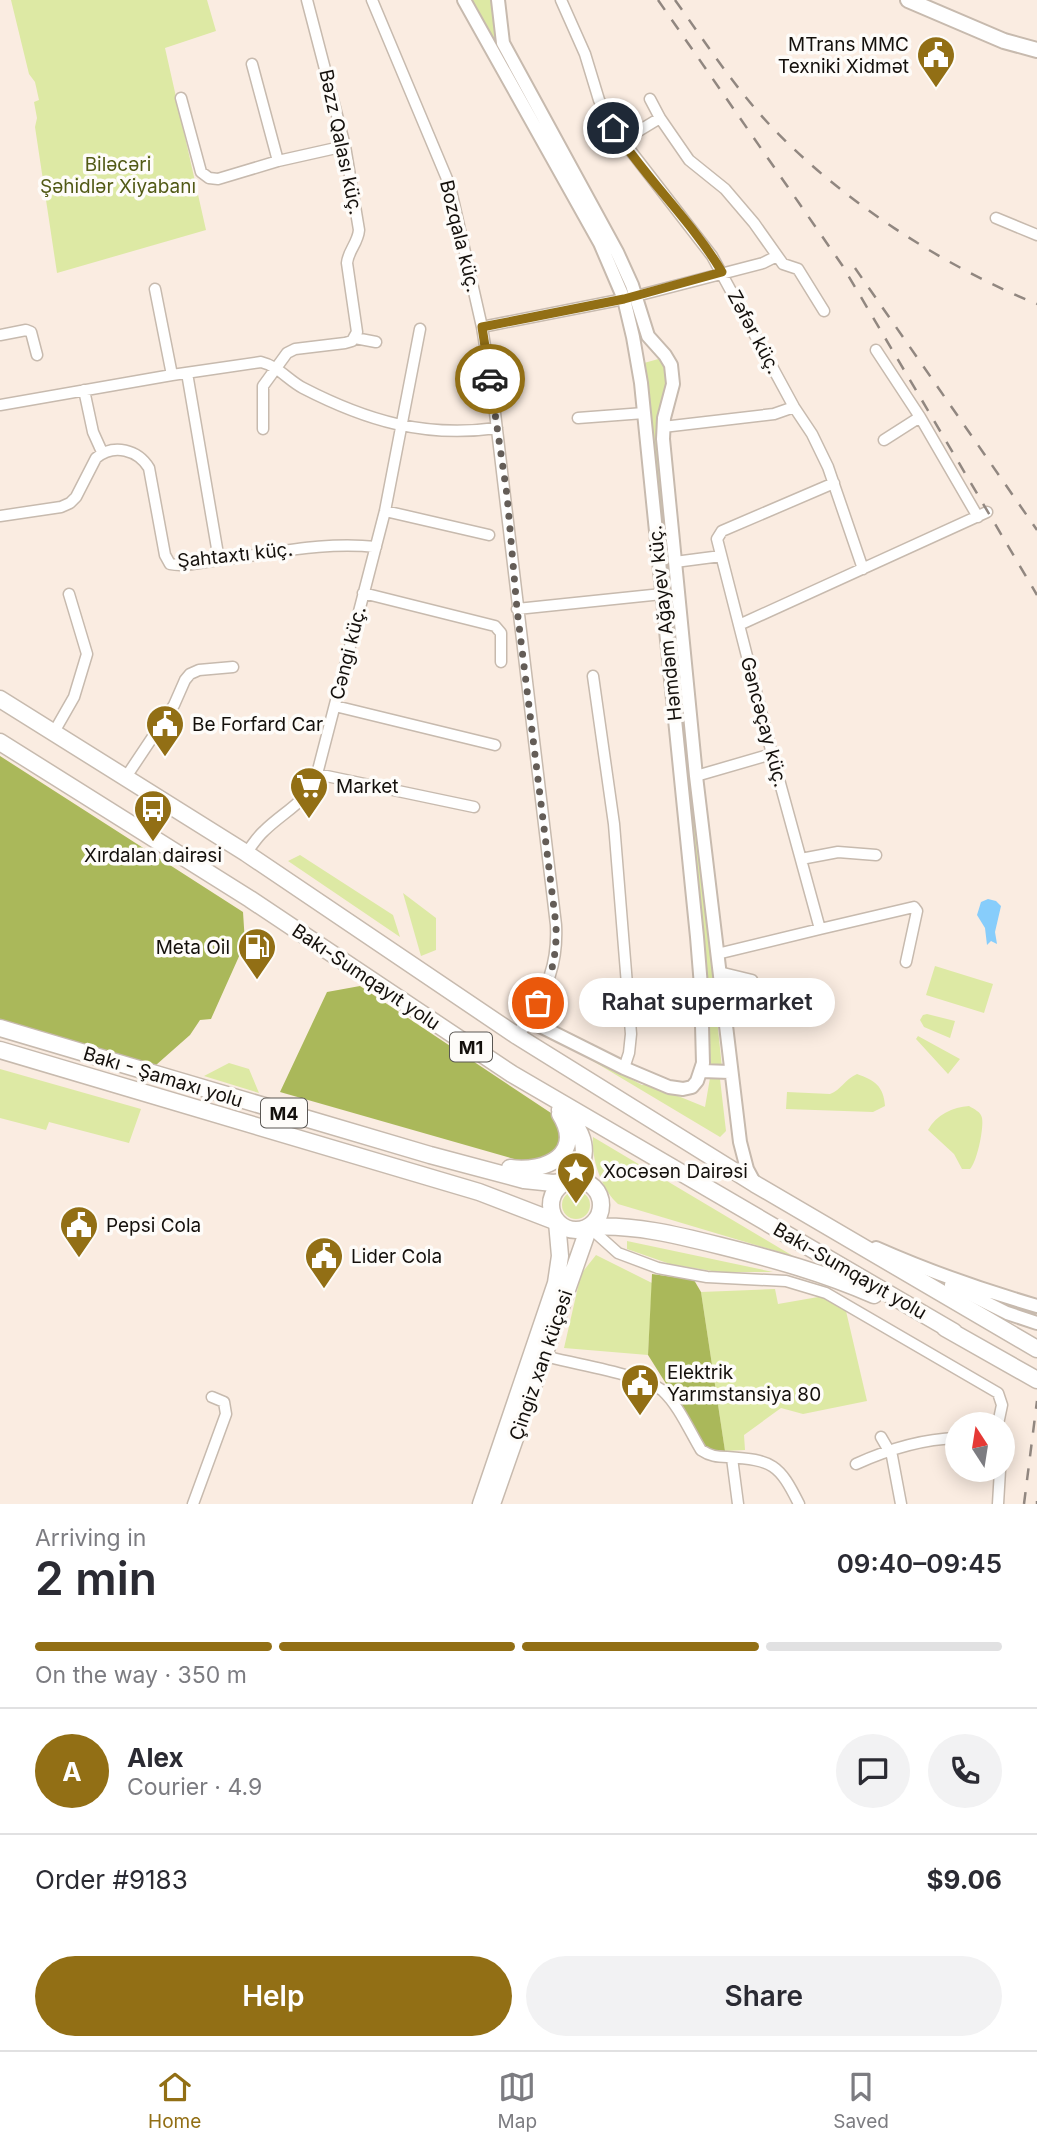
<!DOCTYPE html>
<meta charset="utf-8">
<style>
body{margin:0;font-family:Inter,sans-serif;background:#f2f2f3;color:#2b2b33;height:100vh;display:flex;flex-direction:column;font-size:26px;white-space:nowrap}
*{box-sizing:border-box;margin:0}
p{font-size:23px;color:#7c7c81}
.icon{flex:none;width:38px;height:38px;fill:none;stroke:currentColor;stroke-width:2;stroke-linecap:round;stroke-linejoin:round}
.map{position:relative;height:1504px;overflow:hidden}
.side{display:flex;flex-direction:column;background:#fff;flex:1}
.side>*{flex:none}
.needle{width:46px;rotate:348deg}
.fabs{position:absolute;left:945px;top:1412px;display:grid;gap:14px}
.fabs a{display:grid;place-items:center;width:70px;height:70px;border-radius:50%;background:#fff;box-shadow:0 4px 18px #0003;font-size:35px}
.pin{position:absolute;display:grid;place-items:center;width:60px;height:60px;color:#fff;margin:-30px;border:4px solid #fff;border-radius:50%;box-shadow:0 2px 7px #0007}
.courier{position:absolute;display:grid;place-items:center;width:70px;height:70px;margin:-35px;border:5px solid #926f15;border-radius:50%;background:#fff;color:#222;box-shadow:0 2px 9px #0007}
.bubble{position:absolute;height:49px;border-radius:24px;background:#fff;box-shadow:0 4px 18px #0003;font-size:23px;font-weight:600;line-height:49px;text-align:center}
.summary em{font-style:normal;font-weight:600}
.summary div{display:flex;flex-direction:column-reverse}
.summary{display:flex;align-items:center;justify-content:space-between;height:119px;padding:0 35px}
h1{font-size:46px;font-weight:600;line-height:52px}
.bar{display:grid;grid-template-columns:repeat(4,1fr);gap:10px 7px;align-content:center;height:84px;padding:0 35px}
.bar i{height:9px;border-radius:5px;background:#e1e1e2}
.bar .current{background:#926f15}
.bar p{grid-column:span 4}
.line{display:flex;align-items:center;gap:18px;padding:0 35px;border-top:2px solid #e1e1e2}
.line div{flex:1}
.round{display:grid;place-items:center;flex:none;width:74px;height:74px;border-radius:37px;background:#f2f2f3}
.button{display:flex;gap:14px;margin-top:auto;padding:14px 35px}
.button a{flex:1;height:80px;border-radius:42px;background:#926f15;color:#fff;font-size:28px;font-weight:600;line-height:80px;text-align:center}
.button a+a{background:#f2f2f3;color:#2b2b33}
.dock{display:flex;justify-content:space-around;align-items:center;height:98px;border-top:2px solid #e1e1e2;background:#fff;font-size:19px;color:#7c7c81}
.dock a{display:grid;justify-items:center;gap:4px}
.dock .current{color:#926f15}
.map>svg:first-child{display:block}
.green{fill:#dde9a4}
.forest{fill:#aab85a}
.water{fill:#87cdfb}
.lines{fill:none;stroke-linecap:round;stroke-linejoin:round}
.minor-casing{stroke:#c7baae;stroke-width:13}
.tertiary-casing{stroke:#c7baae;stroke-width:16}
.secondary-casing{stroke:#c7baae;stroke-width:18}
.primary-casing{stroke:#c7baae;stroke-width:19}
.trunk-casing{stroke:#c7baae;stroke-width:19}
.minor{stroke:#fff;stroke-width:10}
.tertiary{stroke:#fff;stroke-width:12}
.secondary{stroke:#fff;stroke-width:14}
.primary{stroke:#fff;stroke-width:16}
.trunk{stroke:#fff;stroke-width:16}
.rail{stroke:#918780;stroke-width:2.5;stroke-dasharray:12 12;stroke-linecap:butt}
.done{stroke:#645d57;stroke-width:7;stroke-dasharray:0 12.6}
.route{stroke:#926f15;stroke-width:9}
.labels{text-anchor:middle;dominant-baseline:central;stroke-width:7;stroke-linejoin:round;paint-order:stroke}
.shield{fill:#fefcf9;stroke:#5a5753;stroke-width:2}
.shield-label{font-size:18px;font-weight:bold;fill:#14100c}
.poi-label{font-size:19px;fill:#14100c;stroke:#fefcf9;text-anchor:start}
.street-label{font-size:19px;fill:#14100c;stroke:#fefcf9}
.park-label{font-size:19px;fill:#525a16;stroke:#fefcf9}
</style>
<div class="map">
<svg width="1037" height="1504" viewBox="0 0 1037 1504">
<rect width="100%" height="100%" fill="#faece1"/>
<path class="green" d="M11 0H207L216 31 165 48 206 230 57 273 35 127 37 118 34 102 39 100 35 82 29 74Z
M470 0H492L496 36 581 189 631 292 626 293Z
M662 358C676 382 662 417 658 443L722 1068 708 1067 644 363Z
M300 855 393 915 400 937 288 861Z
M403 893 436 918V950L421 956Z
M935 966 993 984 984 1013 926 995Z
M927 1014 955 1021 950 1038 924 1027 920 1020 923 1015Z
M918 1036 960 1059 948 1074 916 1039Z
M556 1039 642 1085H651L705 1107 710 1078 720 1079 726 1131 720 1137Z
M229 1063 249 1069 259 1093 204 1076Z
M0 1069 141 1109 129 1143 49 1122 46 1130 0 1118Z
M857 1074C874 1080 884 1086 885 1106L873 1112 786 1109 787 1092 830 1094C841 1090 845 1079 857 1074Z
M969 1106C974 1109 981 1112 982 1118 984 1128 977 1162 970 1169H962L954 1154 928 1130C936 1115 953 1107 969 1106Z
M593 1137 793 1256 618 1204C602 1190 591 1159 593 1137Z
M562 1205a14 14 0 1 1 28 0a14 14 0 1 1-28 0Z
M627 1241 773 1272H718L670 1264 627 1249Z
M596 1255 652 1283 648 1355 564 1348 581 1274Z
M775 1289 778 1304 824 1296 846 1311 867 1401 803 1414 781 1408 744 1435 745 1450 725 1451 701 1292Z"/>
<path class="forest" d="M0 756 243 912 245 943 211 1019 200 1020 190 1035 156 1065 0 1021Z
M360 986 554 1115 562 1134 555 1154 537 1162 521 1161 280 1092 327 992Z
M652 1274 694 1280 701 1292 725 1451 707 1449 648 1355Z"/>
<path class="water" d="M988 899 996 901 1001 906 995 932 997 944 991 941 987 945 985 928 977 915 981 902Z"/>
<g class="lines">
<defs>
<path id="minor" d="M372 0 450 186 482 327 493 396 556 925C558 965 547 987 528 1020
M561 0 585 54 599 100 613 128 712 256 794 407 812 434 828 467 863 569
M252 64 278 161
M181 98 201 172 209 178 218 179 278 161 345 146
M650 99 660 118
M622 141 660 118 689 160 725 189 754 223 783 264 798 269 824 311
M996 218 1037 235
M155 289 172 375
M636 296 763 263 777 256
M482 327 624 299
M0 335 26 330 31 332 37 355
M355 338 376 342
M876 350 920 417 978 517
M187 373 219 560
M84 390 93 432 102 452
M0 405 172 375 261 362C278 366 288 380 303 388 367 421 425 438 497 428
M578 418 644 413
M663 427 774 414 794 407
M263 429V386L287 353 295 349 345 343 352 341 357 332 347 263C348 251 358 243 359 230L345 146 307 0
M884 440 920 417
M385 511 489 535
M0 516 61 507 70 503 76 497 96 458C114 443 138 450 149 468L165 555 170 564C185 567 203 562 218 560 271 554 323 541 376 547
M675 562 721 556
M363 593 495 626 501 633V662
M517 609 662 594
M739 625 987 512
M593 676 614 824 631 1034 629 1053 624 1068
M335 706 495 745
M54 732 74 697 87 654 69 594
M317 774 474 807
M696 776 772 754
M126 777 174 705 185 680 190 674 199 670 233 667
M246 853C252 846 257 837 264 831 284 811 308 802 317 774L385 511 420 329
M801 859 838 852 876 855
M820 929 914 907 917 911 906 962
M717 954 820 929 772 754 717 539 722 531 834 483
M719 972 752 980
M589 1227 618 1253 658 1268 707 1277 786 1281 826 1293 998 1393 1002 1405 998 1424
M544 1356C571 1363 644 1375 663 1391 679 1406 690 1432 701 1450 710 1456 717 1457 727 1457 773 1460 779 1464 799 1504
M881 1437 892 1456 901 1504
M732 1458 738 1504
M856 1464C889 1449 921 1439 957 1438
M193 1504 226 1414 224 1402 212 1397
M998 1504 1000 1470"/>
<path id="tertiary" d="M464 0 600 243 624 299 633 337 641 383 697 937 701 986 703 1063 697 1081 692 1087 683 1089 669 1087 624 1068 528 1020 517 1036
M498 0 503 43 617 252 632 285 648 336 665 355 671 365 673 384 664 418 663 439 696 776 740 1142 747 1169 755 1184
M702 1071 730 1072
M876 1248C928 1271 982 1290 1037 1306
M951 1285 1007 1313 1037 1323"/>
<path id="secondary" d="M908 0 1004 41 1037 50"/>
<path id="primary" d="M481 1504 556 1283 560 1256 557 1222
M492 1504 589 1227"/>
<path id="trunk" d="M0 699 246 853 517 1036 755 1184 1037 1349
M0 742 250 899 512 1074 954 1332
M0 1028 430 1155 524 1180 553 1183 571 1181C593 1156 585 1129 560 1110
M0 1050 479 1192 557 1222
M510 1168C546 1173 585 1154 560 1114
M551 1205a25 25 0 1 1 50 0a25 25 0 1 1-50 0Z
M589 1227C633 1224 677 1235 721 1246 773 1259 824 1273 874 1295
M945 1328 1037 1380"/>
</defs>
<use href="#minor" class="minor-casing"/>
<use href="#tertiary" class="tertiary-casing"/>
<use href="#secondary" class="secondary-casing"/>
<use href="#primary" class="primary-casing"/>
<use href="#trunk" class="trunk-casing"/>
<use href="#minor" class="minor"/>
<use href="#tertiary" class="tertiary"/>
<use href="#secondary" class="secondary"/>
<use href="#primary" class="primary"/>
<use href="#trunk" class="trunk"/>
<path class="rail" d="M658 0 842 265 1037 595
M675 0C705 42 733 85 768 123 839 199 941 265 1037 304
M855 268 1037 530
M1024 1504 1037 1401
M1037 1504V1501"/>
</g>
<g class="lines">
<path class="done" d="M490 379 507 495 517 609 556 925C557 954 552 978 538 1003"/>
<path class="route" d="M490 379 482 327 624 299 722 272C691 220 646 179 613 128"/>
</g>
<defs>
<symbol id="civic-pin" viewBox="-11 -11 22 30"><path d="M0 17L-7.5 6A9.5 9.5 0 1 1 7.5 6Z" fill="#926f15" stroke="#fefcf9"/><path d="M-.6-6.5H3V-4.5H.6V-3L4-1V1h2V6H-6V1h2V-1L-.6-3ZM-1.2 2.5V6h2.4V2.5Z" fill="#fff"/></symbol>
<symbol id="supermarket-pin" viewBox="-11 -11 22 30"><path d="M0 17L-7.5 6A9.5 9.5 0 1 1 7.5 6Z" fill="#926f15" stroke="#fefcf9"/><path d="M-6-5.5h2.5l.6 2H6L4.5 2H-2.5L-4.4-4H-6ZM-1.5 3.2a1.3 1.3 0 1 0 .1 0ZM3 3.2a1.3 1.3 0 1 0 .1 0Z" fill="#fff"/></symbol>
<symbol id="bus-pin" viewBox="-11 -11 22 30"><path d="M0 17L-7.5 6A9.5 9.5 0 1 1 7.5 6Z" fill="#926f15" stroke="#fefcf9"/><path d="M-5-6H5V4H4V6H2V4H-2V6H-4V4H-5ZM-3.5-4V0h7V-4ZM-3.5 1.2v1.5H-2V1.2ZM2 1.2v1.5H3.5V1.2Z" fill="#fff"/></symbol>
<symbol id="fuel-pin" viewBox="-11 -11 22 30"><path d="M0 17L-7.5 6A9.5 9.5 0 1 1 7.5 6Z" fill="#926f15" stroke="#fefcf9"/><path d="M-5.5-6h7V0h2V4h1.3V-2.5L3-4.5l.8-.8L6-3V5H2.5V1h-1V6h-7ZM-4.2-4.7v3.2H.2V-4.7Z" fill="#fff"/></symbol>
<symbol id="sight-pin" viewBox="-11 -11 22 30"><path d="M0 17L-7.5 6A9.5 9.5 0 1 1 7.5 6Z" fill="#926f15" stroke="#fefcf9"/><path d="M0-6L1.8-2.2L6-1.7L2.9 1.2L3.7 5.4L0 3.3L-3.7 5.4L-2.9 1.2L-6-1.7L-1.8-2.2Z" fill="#fff"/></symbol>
</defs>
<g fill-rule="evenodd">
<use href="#civic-pin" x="914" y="33" width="44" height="60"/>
<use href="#civic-pin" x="143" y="702" width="44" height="60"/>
<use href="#supermarket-pin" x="287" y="764" width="44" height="60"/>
<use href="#bus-pin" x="131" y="787" width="44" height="60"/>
<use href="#fuel-pin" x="235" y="925" width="44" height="60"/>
<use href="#sight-pin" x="554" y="1149" width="44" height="60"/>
<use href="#civic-pin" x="57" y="1203" width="44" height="60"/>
<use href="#civic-pin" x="302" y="1234" width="44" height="60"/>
<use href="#civic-pin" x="618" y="1361" width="44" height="60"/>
</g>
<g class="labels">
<g class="shield">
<rect x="450" y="1032.5" width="42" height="29" rx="5"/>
<rect x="261" y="1098.5" width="46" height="29" rx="5"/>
</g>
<g class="shield-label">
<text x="471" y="1047">M1</text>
<text x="284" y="1113">M4</text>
</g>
<g class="poi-label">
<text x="909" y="44" text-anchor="end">MTrans MMC<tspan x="909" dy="22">Texniki Xidmət</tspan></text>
<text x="192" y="724">Be Forfard Car</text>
<text x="336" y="786">Market</text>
<text x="153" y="855" text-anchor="middle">Xırdalan dairəsi</text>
<text x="230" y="947" text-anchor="end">Meta Oil</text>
<text x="603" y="1171">Xocəsən Dairəsi</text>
<text x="106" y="1225">Pepsi Cola</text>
<text x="351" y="1256">Lider Cola</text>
<text x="667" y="1372">Elektrik<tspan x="667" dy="22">Yarımstansiya 80</tspan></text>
</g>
<g class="street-label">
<text transform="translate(341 142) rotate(78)">Bəzz Qalası küç.</text>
<text transform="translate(460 236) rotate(76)">Bozqala küç.</text>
<text transform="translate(754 332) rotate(62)">Zəfər küç.</text>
<text transform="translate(235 555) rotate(-6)">Şahtaxtı küç.</text>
<text transform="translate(665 623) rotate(-96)">Həmdəm Ağayev küç.</text>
<text transform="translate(348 653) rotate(-76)">Cəngi küç.</text>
<text transform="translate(764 722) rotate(75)">Gəncəçay küç.</text>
<text transform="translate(366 977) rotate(34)">Bakı-Sumqayıt yolu</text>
<text transform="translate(163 1077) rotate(17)">Bakı - Şamaxı yolu</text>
<text transform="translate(850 1271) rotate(30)">Bakı-Sumqayıt yolu</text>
<text transform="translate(541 1365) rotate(-71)">Çingiz xan küçəsi</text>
</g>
<g class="park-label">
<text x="118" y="164">Biləcəri<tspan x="118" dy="22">Şəhidlər Xiyabanı</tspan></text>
</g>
</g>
</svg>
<div class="fabs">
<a><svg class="needle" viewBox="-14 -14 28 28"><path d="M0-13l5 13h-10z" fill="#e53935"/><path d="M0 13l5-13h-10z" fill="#7c7c81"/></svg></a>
</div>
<div class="pin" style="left:538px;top:1003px;background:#ea580c"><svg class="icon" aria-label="bag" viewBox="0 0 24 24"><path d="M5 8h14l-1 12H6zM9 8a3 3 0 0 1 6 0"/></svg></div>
<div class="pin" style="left:613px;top:128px;background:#1f2937"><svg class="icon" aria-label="home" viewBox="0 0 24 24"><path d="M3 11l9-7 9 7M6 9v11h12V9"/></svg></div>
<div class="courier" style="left:490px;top:379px"><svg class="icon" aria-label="car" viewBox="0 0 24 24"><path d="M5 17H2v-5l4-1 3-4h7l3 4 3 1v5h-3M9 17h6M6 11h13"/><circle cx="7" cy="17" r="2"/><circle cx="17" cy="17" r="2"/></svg></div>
<div class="bubble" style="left:579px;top:978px;width:256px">Rahat supermarket</div>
</div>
<section class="side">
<div class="summary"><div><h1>2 min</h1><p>Arriving in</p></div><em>09:40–09:45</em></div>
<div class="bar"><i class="current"></i><i class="current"></i><i class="current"></i><i></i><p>On the way · 350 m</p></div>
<div class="line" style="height:126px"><b class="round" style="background:#926f15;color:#fff">A</b><div><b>Alex</b><p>Courier · 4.9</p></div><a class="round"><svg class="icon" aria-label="chat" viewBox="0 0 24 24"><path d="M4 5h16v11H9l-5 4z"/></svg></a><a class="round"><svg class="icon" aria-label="phone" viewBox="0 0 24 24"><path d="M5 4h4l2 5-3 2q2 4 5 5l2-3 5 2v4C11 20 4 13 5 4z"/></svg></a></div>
<div class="line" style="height:91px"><div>Order #9183</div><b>$9.06</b></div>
<div class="button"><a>Help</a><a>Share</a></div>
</section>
<nav class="dock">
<a class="current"><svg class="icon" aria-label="home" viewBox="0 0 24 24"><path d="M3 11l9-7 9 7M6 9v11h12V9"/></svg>Home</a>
<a><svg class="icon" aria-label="map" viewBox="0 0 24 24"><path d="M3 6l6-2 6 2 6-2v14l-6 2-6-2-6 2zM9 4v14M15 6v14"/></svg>Map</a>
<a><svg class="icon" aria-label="saved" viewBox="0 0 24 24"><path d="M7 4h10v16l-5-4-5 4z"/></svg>Saved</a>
</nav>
